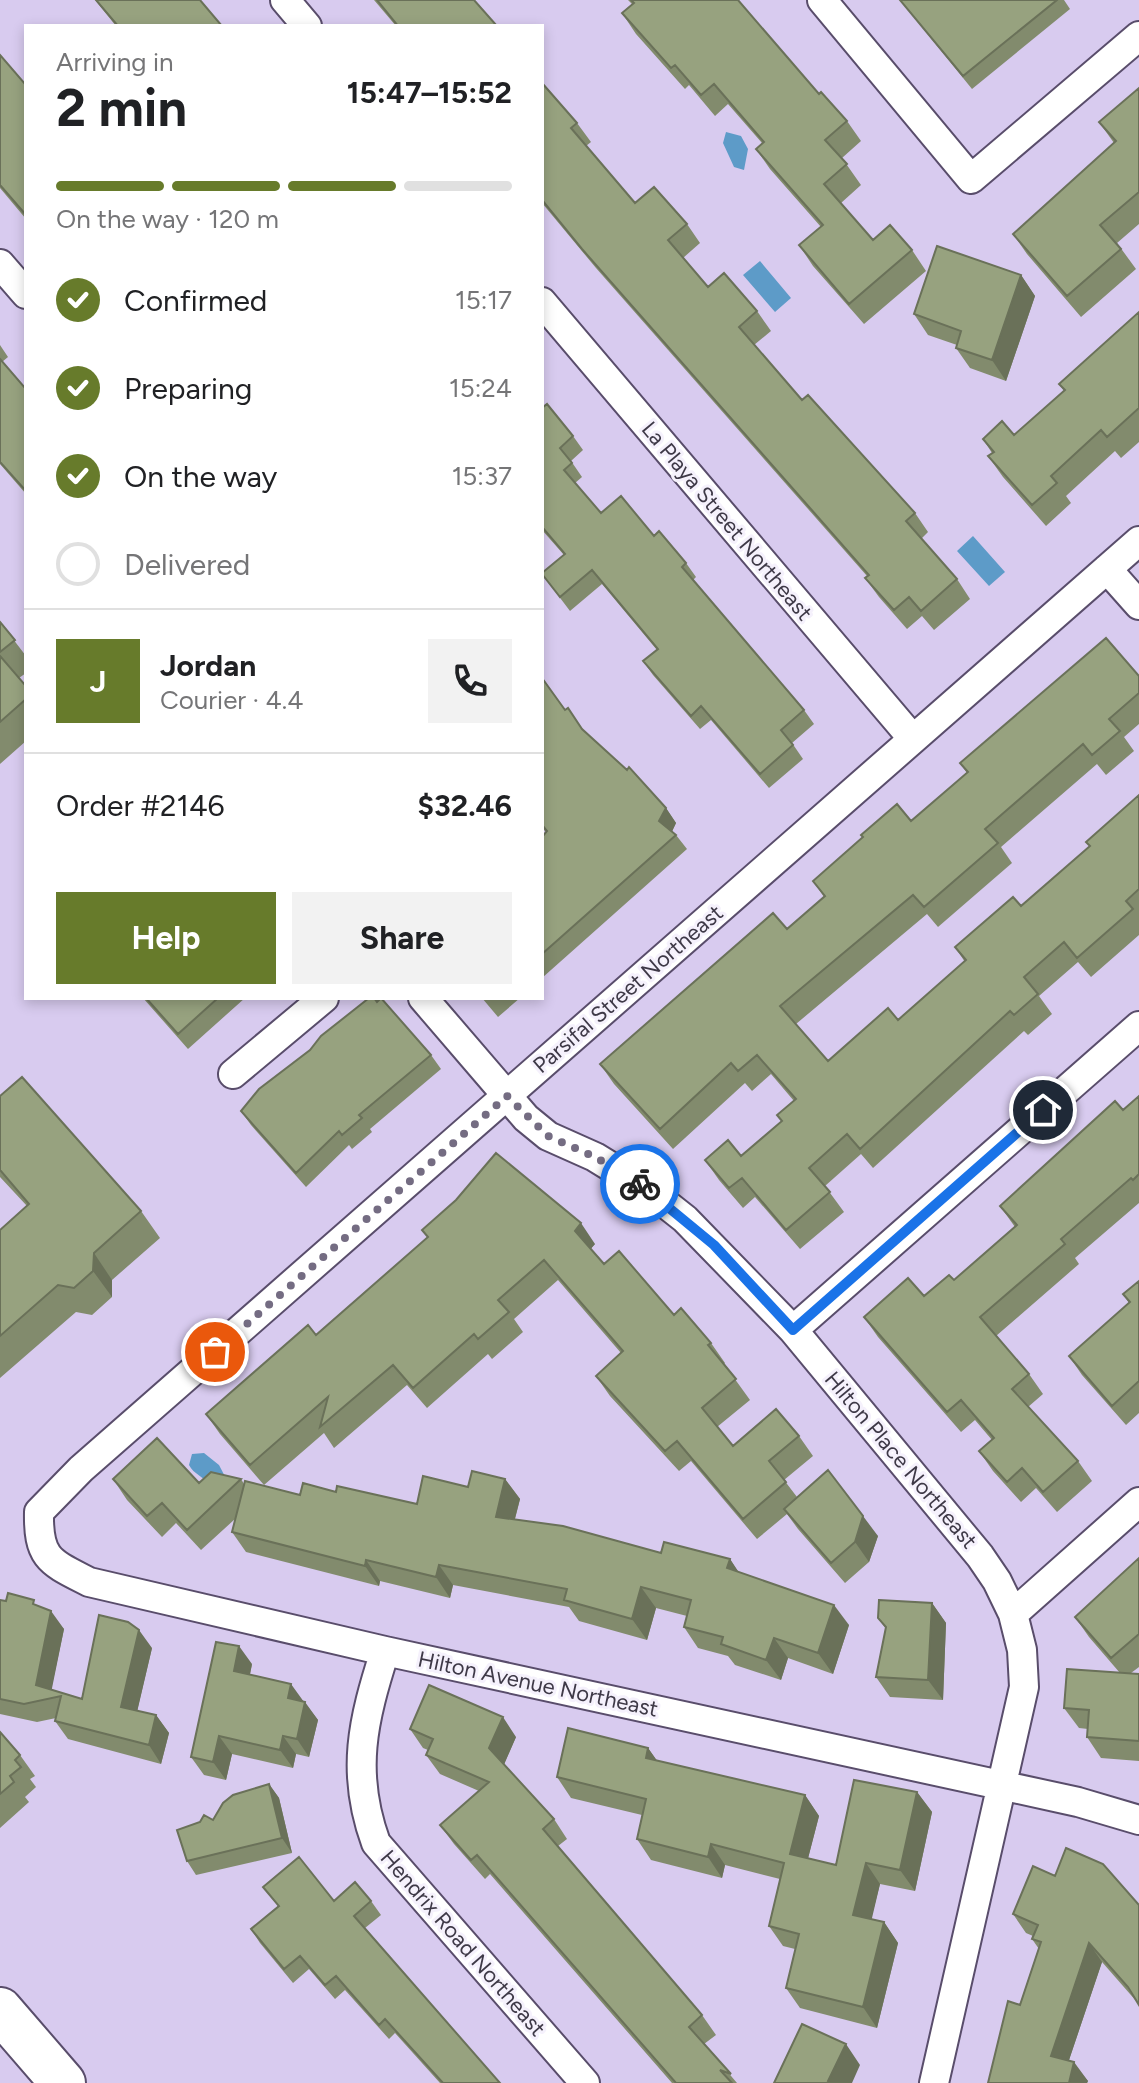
<!DOCTYPE html>
<meta charset="utf-8">
<style>
body{margin:0;font-family:Figtree,sans-serif;background:#f2f2f2;color:#202124;height:100vh;display:flex;flex-direction:column;font-size:30px;white-space:nowrap}
*{box-sizing:border-box;margin:0}
p{font-size:26px;color:#757577}
.icon{flex:none;width:44px;height:44px;fill:none;stroke:currentColor;stroke-width:2;stroke-linecap:round;stroke-linejoin:round}
.map{position:relative;flex:1;overflow:hidden}
.side{position:absolute;left:24px;top:24px;width:520px;height:976px;display:flex;flex-direction:column;background:#fff;border-radius:0px;box-shadow:0 4px 12px #0003}
.side>*{flex:none}
.pin{position:absolute;display:grid;place-items:center;width:68px;height:68px;color:#fff;margin:-34px;border:4px solid #fff;border-radius:50%;box-shadow:0 2px 8px #0007}
.courier{position:absolute;display:grid;place-items:center;width:80px;height:80px;margin:-40px;border:6px solid #1a73e8;border-radius:50%;background:#fff;color:#222;box-shadow:0 2px 10px #0007}
.summary em{font-style:normal;font-weight:700}
.summary div{display:flex;flex-direction:column-reverse}
.summary{display:flex;align-items:center;justify-content:space-between;height:136px;padding:0 32px}
h1{font-size:52px;font-weight:700;line-height:60px}
.bar{display:grid;grid-template-columns:repeat(4,1fr);gap:12px 8px;align-content:center;height:96px;padding:0 32px}
.bar i{height:10px;border-radius:6px;background:#e0e0e0}
.bar .current{background:#677b2b}
.bar p{grid-column:span 4}
.line{display:flex;align-items:center;gap:20px;padding:0 32px;border-top:2px solid #e0e0e0}
.line div{flex:1}
.round{display:grid;place-items:center;flex:none;width:84px;height:84px;border-radius:0px;background:#f2f2f2}
ol{padding:0 32px;list-style:none}
li{display:flex;align-items:center;gap:24px;height:88px}
li p{margin-inline-start:auto}
li .icon{padding:8px;border-radius:50%;background:#677b2b;color:#fff;stroke-width:4}
li:last-child{color:#757577}
li i{width:44px;height:44px;border:4px solid #e0e0e0;border-radius:50%}
.action{display:flex;gap:16px;margin-top:auto;padding:16px 32px}
.action a{flex:1;height:92px;border-radius:0px;background:#677b2b;color:#fff;font-size:32px;font-weight:700;line-height:92px;text-align:center}
.action a+a{background:#f2f2f2;color:#202124}
.map>svg:first-child{display:block}
.water{fill:#5d9bc8}
.lines{fill:none;stroke-linecap:round;stroke-linejoin:round}
.street-casing{stroke:#594d6b;stroke-width:32}
.primary-casing{stroke:#594d6b;stroke-width:48}
.street{stroke:#fff;stroke-width:28}
.primary{stroke:#fff;stroke-width:44}
.wall{fill:#828b6d}
.shaded-wall{fill:#6a7159}
.building{fill:#97a27f;stroke:#6a7159;stroke-width:2}
.done{stroke:#746c82;stroke-width:8;stroke-dasharray:0 14.4}
.route{stroke:#1a73e8;stroke-width:10}
.labels{text-anchor:middle;dominant-baseline:central;stroke-width:6;stroke-linejoin:round;paint-order:stroke}
.street-label{font-size:22px;fill:#3e3947;stroke:#f5f1fc}
</style>
<div class="map">
<svg width="1139" height="2083" viewBox="0 0 1139 2083">
<rect width="100%" height="100%" fill="#d8cbef"/>
<path class="water" d="M726 132 741 136 748 149 744 170 734 167 723 143Z
M760 261 791 298 775 312 743 275Z
M973 536 1005 572 989 586 957 551Z
M204 1453 219 1465 231 1488 208 1485C203 1475 194 1475 189 1465L192 1454Z"/>
<g class="lines">
<defs>
<path id="street" d="M285 0 307 26
M822 0 971 179 1139 36
M0 264 26 294
M542 302 913 739
M1139 541 81 1469 39 1512C38 1559 50 1562 89 1582L385 1651 1078 1802 1139 1820
M1107 569 1139 605
M423 998 526 1118 548 1136 595 1157 647 1189 685 1219 793 1330 980 1556 997 1581 1013 1614 1022 1650 1024 1687 934 2083
M233 1074 324 998
M793 1330 1139 1026
M1013 1614 1139 1502
M385 1651C363 1720 350 1772 376 1843L585 2083"/>
<path id="primary" d="M0 2010 63 2083"/>
</defs>
<use href="#street" class="street-casing"/>
<use href="#primary" class="primary-casing"/>
<use href="#street" class="street"/>
<use href="#primary" class="primary"/>
</g>
<path class="wall" d="M95 0H200L222 26H116Z
M374 0H474L497 26H396Z
M628 0H738L819 94 847 121 861 141 842 158 861 185 841 203 873 240 912 250 926 271 864 324 813 266 799 245 821 227 770 169 756 149 762 143 728 104 715 116 689 85 685 89 636 34 622 13 632 4Z
M900 0H1064L1070 9 972 89Z
M0 55 26 85V219L0 188Z
M542 83 577 123 591 142 586 146 635 203 687 224 700 243 683 258 708 287 757 311 771 331 754 345 802 400 915 513 928 532 921 539 957 579 970 599 934 630 922 616 907 629 879 597 865 578 867 576 596 268 542 203Z
M1139 88V224L1117 243 1136 269 1081 317 1027 254 1013 234 1114 143 1099 122Z
M1021 275 1035 296 1006 381 970 368 956 348 957 345 928 335 914 314Z
M1139 312V442L1121 458 1115 451 1066 496 1071 503 1046 526 1003 477 988 456 992 453 983 439 1014 435 1064 391 1059 384Z
M0 345 8 357 2 362 26 389V494L0 464Z
M542 408 573 436 583 450 571 461 582 477 575 483 601 513 654 536 686 563 696 577 693 580 804 710 814 724 792 743 803 759 769 788 711 720 700 729 653 675 643 661 657 650 602 584 570 611 542 574 564 555 542 530Z
M0 622 26 656V673L19 678 26 686V741L0 764Z
M1139 676V724L1124 737 1134 751 1106 775 1097 764 1001 847 1012 863 938 927 927 914 796 1024 828 1061 898 1020 965 962 955 947 1021 906 1090 846 1139 795V935L1091 977 1078 962 1039 996 1052 1014 1028 1035 1024 1031 873 1168 861 1154 825 1186 844 1212 800 1249 755 1197 743 1208 719 1180 705 1160 741 1156 782 1121 777 1115 794 1101 771 1074 752 1091 745 1083 673 1149 614 1084 600 1064 787 929 824 897 813 881 911 821 967 773 960 763Z
M542 677 559 702 584 731 666 808 676 823 672 831 676 835 687 849 542 978V837L546 832 542 828Z
M143 998H245L188 1049Z
M482 998H520L498 1017Z
M431 1055 441 1069 370 1129 372 1132 352 1149 349 1145 306 1187 251 1125 241 1111Z
M0 1096 141 1211 160 1238 112 1280V1297L92 1315 76 1312 0 1378V1230L27 1206 0 1177Z
M1139 1096V1203L1075 1258 1079 1264 996 1336 1029 1374 1043 1394 1028 1407 1078 1461 1092 1481 1057 1512 1036 1488 1021 1502 993 1471 979 1451 992 1440 975 1420 961 1432 878 1337 864 1317 924 1296 954 1280 1015 1227 1000 1206 1123 1110Z
M422 1230 595 1244 590 1249 604 1264 711 1343 725 1363 724 1364 750 1400 717 1427 733 1446 799 1436 813 1456 784 1480 797 1497 878 1536 869 1562 845 1583 798 1529 787 1514 757 1539 691 1461 679 1471 610 1396 596 1376 621 1353 558 1280 514 1319 523 1332 492 1359 488 1354 427 1408 407 1385 334 1448 324 1433 264 1485 220 1434 206 1414 316 1335 428 1238Z
M1139 1281V1413L1126 1425 1082 1375 1069 1356 1129 1303 1123 1294Z
M113 1479 199 1483 241 1479 244 1484 300 1495 336 1492 417 1504 468 1487 505 1479 520 1499 515 1519 661 1553 730 1559 738 1572 849 1625 833 1674 788 1658 781 1680 735 1665 728 1656 698 1648 684 1627 687 1616 656 1608 647 1640 579 1621 569 1607 453 1585 450 1598 380 1581 379 1586 246 1552 232 1532 235 1519 201 1550 176 1523 162 1537 127 1500Z
M1139 1558V1667L1131 1673 1139 1674V1761L1101 1758 1087 1737 1088 1729 1079 1728 1064 1708 1120 1673 1089 1637 1075 1617Z
M0 1600 37 1605 64 1629 51 1690 82 1699 152 1648 137 1711 156 1715 169 1733 161 1764 68 1739 55 1721 56 1718 37 1722 0 1714Z
M932 1603 946 1623 943 1700 890 1697 876 1677 886 1629 878 1618Z
M252 1664 250 1674 304 1702 318 1720 309 1757 296 1754 293 1768 232 1754 226 1780 204 1775 191 1757Z
M410 1729 516 1737 504 1764 554 1819 567 1839 558 1846 702 2015 716 2035 704 2044 737 2083H672L490 1874 485 1879 454 1844 440 1825 479 1791 440 1774 426 1755 428 1750 423 1748Z
M0 1732 20 1755 35 1776 30 1779 36 1787 25 1797 29 1802 0 1828Z
M648 1748 657 1761 805 1795 819 1816 808 1858 836 1865 917 1792 932 1812 915 1891 880 1884 871 1919 884 1922 898 1943 877 2028 800 2008 786 1988 795 1949 783 1946 769 1926 780 1879 725 1865 722 1878 651 1860 637 1839 642 1815 571 1798 557 1777Z
M269 1784 279 1798 292 1853 196 1875 187 1861 213 1820Z
M1055 1876 1137 2002 1102 1962 1069 2060 1088 2081 1087 2083 1020 2005 1039 1949 1032 1939 1033 1936 1026 1933 1013 1914Z
M263 1887 334 1901H371L381 1915 365 1928 500 2083H440L395 2033 389 2039 345 1990 335 1999 309 1969 293 1983 260 1943 251 1929 278 1906Z"/>
<path class="shaded-wall" d="M1021 275 1035 296 1006 381 992 360Z
M666 808 676 823 670 836 659 821Z
M581 1223 595 1244 589 1251 575 1231Z
M94 1253 112 1280V1297L93 1271Z
M505 1479 520 1499 510 1537 496 1517Z
M863 1516 878 1536 869 1562 855 1542Z
M730 1559 744 1580 727 1568Z
M366 1560 380 1581 379 1586 365 1566Z
M439 1565 453 1585 450 1598 436 1577Z
M641 1587 656 1608 647 1640 632 1619Z
M932 1603 946 1623 943 1700 928 1680Z
M834 1605 849 1625 833 1674 818 1653Z
M51 1611 64 1629 50 1698 36 1685Z
M139 1630 152 1648 134 1725 121 1707Z
M774 1638 788 1658 781 1680 766 1660Z
M239 1646 252 1664 247 1689 234 1671Z
M291 1684 304 1702 288 1698Z
M305 1702 318 1720 309 1757 297 1739Z
M156 1715 169 1733 161 1764 149 1745Z
M503 1717 516 1737 503 1767 489 1748Z
M219 1736 232 1754 226 1780 213 1762Z
M283 1736 296 1754 293 1768 280 1750Z
M648 1748 663 1769 646 1758Z
M269 1784 279 1798 292 1853 282 1838Z
M917 1792 932 1812 915 1891 900 1870Z
M805 1795 819 1816 804 1874 790 1854Z
M711 1844 725 1865 722 1878 708 1857Z
M866 1863 880 1884 868 1935 853 1915Z
M884 1922 898 1943 877 2028 863 2007Z
M1089 1943 1102 1962 1064 2075 1051 2056Z
M846 2044 860 2065 852 2083H830L828 2081Z
M1074 2062 1088 2081 1087 2083H1069Z"/>
<path class="building" d="M96 0H200L222 26H118Z
M377 0H474L497 26H398Z
M631 0H738L819 94 821 92 847 121 825 140 847 164 824 184 873 240 890 225 912 250 849 304 799 245 823 225 756 149 764 142 714 84 701 95 675 65 671 68 622 13 634 3Z
M900 0H1057L963 76Z
M0 55 26 85V215L0 185Z
M542 83 577 123 571 128 635 203 654 187 687 224 668 240 708 287 724 273 757 311 739 327 802 400 808 395 915 513 906 521 957 579 921 611 909 597 894 610 865 578 869 575 582 249 542 200Z
M1139 88V192L1100 225 1121 249 1067 296 1013 234 1116 141 1099 122Z
M937 246 1021 275 992 360 956 348 961 331 914 314Z
M1139 312V408L1107 437 1101 430 1051 476 1057 483 1032 505 988 456 994 452 983 439 1002 421 1014 435 1065 390 1059 384Z
M0 359 26 389V491L0 462Z
M547 404 573 436 560 448 572 463 564 470 601 513 621 496 654 536 659 531 686 563 682 567 804 710 781 730 793 745 760 774 701 706 691 716 643 661 658 649 592 570 560 597 542 574V573L565 554 542 527V408Z
M0 622 15 640 0 652Z
M1106 638 1139 676V693L1109 719 1120 731 1092 755 1083 744 985 829 998 843 924 907 913 895 780 1006 828 1061 888 1008 898 1020 966 960 955 947 1013 897 1021 906 1090 846 1086 842 1139 795V889L1126 901 1133 909 1077 958 1064 942 1024 977 1038 994 1014 1015 1010 1011 860 1149 847 1134 809 1168 830 1192 786 1230 742 1178 729 1188 705 1160 728 1140 741 1156 782 1121 777 1115 796 1099 757 1055 738 1071 731 1063 660 1129 600 1064 773 913 787 929 825 896 813 881 863 837 861 835 897 804 911 821 968 772 960 763Z
M0 656 26 686V699L0 722Z
M542 678 565 710 568 708 582 729 627 770 629 767 666 808 659 821 676 835 542 954V837L547 831 542 825Z
M146 998H218L178 1034Z
M369 998H374L377 1002 381 998 431 1055 359 1115 362 1118 342 1135 339 1131 296 1173 241 1111 259 1089 310 1050 321 1036Z
M22 1077 141 1211 94 1253 93 1271 74 1288 58 1285 0 1336V1230L29 1204 0 1170V1096Z
M1139 1096V1174L1133 1180 1131 1178 1061 1239 1065 1244 980 1317 1029 1374 1012 1389 1078 1461 1043 1492 1022 1468 1007 1482 979 1451 994 1438 961 1400 947 1412 864 1317 908 1278 924 1296 949 1275 954 1280 1017 1225 1000 1206 1115 1101 1123 1110Z
M496 1153 581 1223 575 1231 604 1264 619 1251 674 1315 681 1308 711 1343 708 1345 736 1379 702 1408 733 1446 776 1409 799 1436 769 1461 786 1482 743 1519 677 1441 665 1451 596 1376 623 1351 544 1260 498 1300 509 1312 478 1339 474 1334 413 1388 393 1365 320 1427 328 1397 250 1465 206 1414 308 1325 316 1335 428 1237 422 1230 456 1200Z
M1139 1281V1381L1112 1406 1069 1356 1130 1302 1123 1294Z
M157 1438 199 1483 211 1472 241 1479 187 1530 162 1503 147 1516 113 1479Z
M828 1470 863 1516 855 1542 831 1563 784 1509Z
M472 1471 505 1479 496 1517 563 1526 661 1553 664 1542 730 1559 727 1568 834 1605 818 1653 774 1638 766 1660 721 1644 723 1637 684 1627 691 1600 641 1587 632 1619 564 1600 567 1589 439 1565 436 1577 366 1560 365 1566 232 1532 245 1481 300 1495 303 1483 336 1492 337 1486 417 1504 423 1476 468 1487Z
M1139 1558V1634L1111 1658 1075 1617Z
M8 1593 34 1600 33 1604 51 1611 36 1685 82 1699 99 1615 128 1622 139 1630 121 1707 156 1715 149 1745 55 1721 61 1696 24 1704 0 1699V1600L6 1601Z
M879 1600 932 1603 928 1680 876 1677 886 1627 878 1618Z
M216 1642 239 1646 234 1671 291 1684 288 1698 305 1702 297 1739 283 1736 280 1750 219 1736 213 1762 191 1757Z
M1067 1669 1139 1674V1741L1087 1737 1089 1710 1064 1708Z
M429 1685 503 1717 489 1748 554 1819 543 1829 702 2015 689 2027 731 2074 720 2070 732 2083H676L477 1855 471 1860 440 1825 489 1782 426 1755 433 1739 410 1729Z
M568 1728 648 1748 646 1758 805 1795 790 1854 836 1865 854 1780 917 1792 900 1870 866 1863 853 1915 884 1922 863 2007 786 1988 799 1934 769 1926 784 1863 711 1844 708 1857 637 1839 646 1799 557 1777Z
M0 1732 20 1755 15 1760 21 1767 10 1776 14 1782 0 1794Z
M269 1784 282 1838 187 1861 177 1830 200 1822 204 1815 213 1820 223 1803 233 1795Z
M1066 1848 1103 1864 1139 1905V2005L1128 1987 1089 1943 1051 2056 1074 2062 1069 2083H988L1008 2001 1020 2005 1041 1942 1032 1939 1038 1925 1013 1914 1033 1866 1055 1876Z
M299 1857 334 1901 355 1882 371 1901 354 1916 500 2083H443L385 2019 379 2025 336 1976 325 1985 300 1956 284 1969 251 1929 279 1906 263 1887Z
M802 2024 846 2044 828 2081 832 2083H774Z"/>
<g class="lines">
<path class="done" d="M215 1352 507 1096 548 1136 595 1157 640 1184"/>
<path class="route" d="M640 1184 714 1245 793 1330 1043 1110"/>
</g>
<g class="labels">
<g class="street-label">
<text transform="translate(727 521) rotate(50)">La Playa Street Northeast</text>
<text transform="translate(628 989) rotate(-41)">Parsifal Street Northeast</text>
<text transform="translate(901 1460) rotate(50)">Hilton Place Northeast</text>
<text transform="translate(538 1684) rotate(12)">Hilton Avenue Northeast</text>
<text transform="translate(463 1943) rotate(49)">Hendrix Road Northeast</text>
</g>
</g>
</svg>
<div class="pin" style="left:215px;top:1352px;background:#ea580c"><svg class="icon" aria-label="bag" viewBox="0 0 24 24"><path d="M5 8h14l-1 12H6zM9 8a3 3 0 0 1 6 0"/></svg></div>
<div class="pin" style="left:1043px;top:1110px;background:#1f2937"><svg class="icon" aria-label="home" viewBox="0 0 24 24"><path d="M3 11l9-7 9 7M6 9v11h12V9"/></svg></div>
<div class="courier" style="left:640px;top:1184px"><svg class="icon" aria-label="bike" viewBox="0 0 24 24"><circle cx="6" cy="16" r="4"/><circle cx="18" cy="16" r="4"/><path d="M6 16l4-8h5l3 8M10 8l3 8H6M13 5h3"/></svg></div>
<section class="side">
<div class="summary"><div><h1>2 min</h1><p>Arriving in</p></div><em>15:47–15:52</em></div>
<div class="bar"><i class="current"></i><i class="current"></i><i class="current"></i><i></i><p>On the way · 120 m</p></div>
<ol>
<li><svg class="icon" aria-label="check" viewBox="0 0 24 24"><path d="M5 12l5 5 9-10"/></svg>Confirmed<p>15:17</p></li>
<li><svg class="icon" aria-label="check" viewBox="0 0 24 24"><path d="M5 12l5 5 9-10"/></svg>Preparing<p>15:24</p></li>
<li><svg class="icon" aria-label="check" viewBox="0 0 24 24"><path d="M5 12l5 5 9-10"/></svg>On the way<p>15:37</p></li>
<li><i></i>Delivered</li>
</ol>
<div class="line" style="height:144px"><b class="round" style="background:#677b2b;color:#fff">J</b><div><b>Jordan</b><p>Courier · 4.4</p></div><a class="round"><svg class="icon" aria-label="phone" viewBox="0 0 24 24"><path d="M5 4h4l2 5-3 2q2 4 5 5l2-3 5 2v4C11 20 4 13 5 4z"/></svg></a></div>
<div class="line" style="height:104px"><div>Order #2146</div><b>$32.46</b></div>
<div class="action"><a>Help</a><a>Share</a></div>
</section>
</div>
